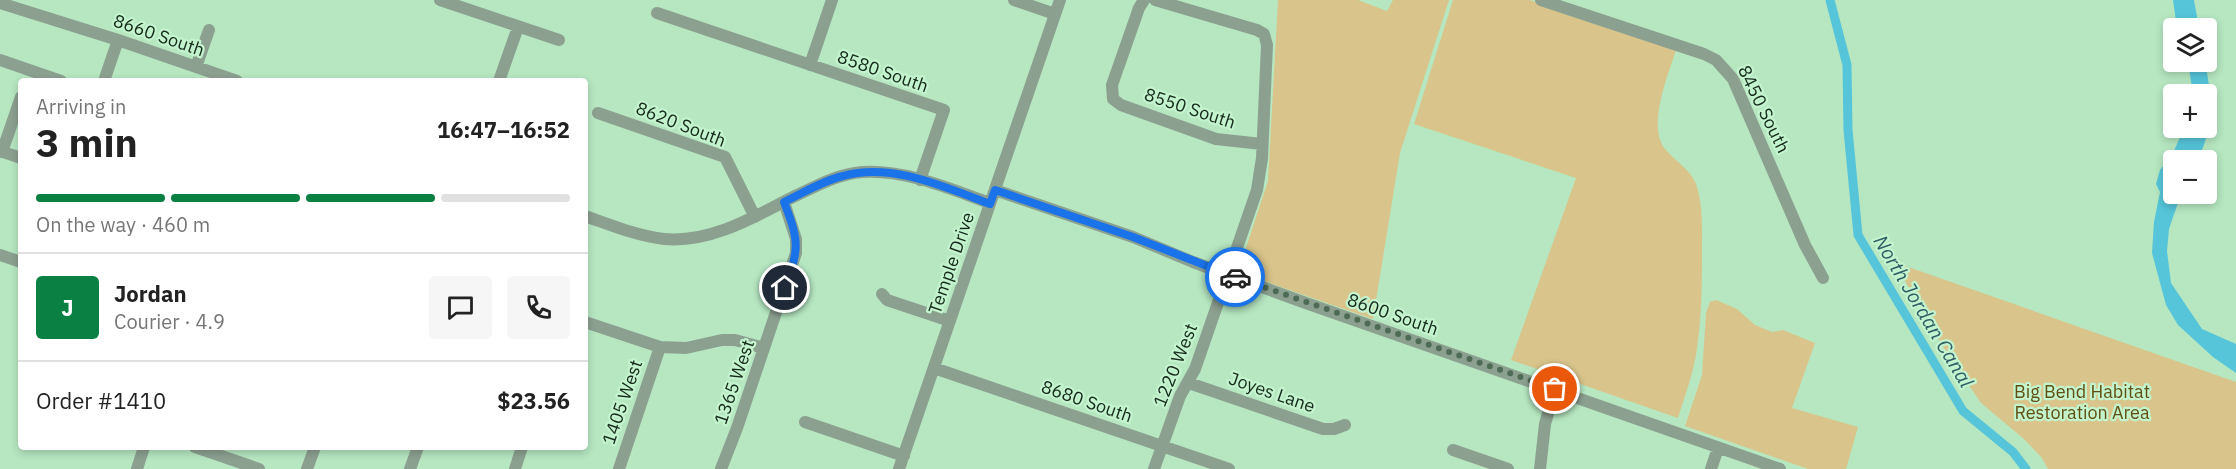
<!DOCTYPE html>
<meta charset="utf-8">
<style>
body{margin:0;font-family:"IBM Plex Sans",sans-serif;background:#f6f6f6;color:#222;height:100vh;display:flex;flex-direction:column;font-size:22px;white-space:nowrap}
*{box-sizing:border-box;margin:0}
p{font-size:20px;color:#767676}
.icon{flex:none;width:33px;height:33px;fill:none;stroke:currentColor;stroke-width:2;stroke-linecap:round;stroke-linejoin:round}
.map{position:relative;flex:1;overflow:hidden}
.sheet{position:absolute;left:18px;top:78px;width:570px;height:372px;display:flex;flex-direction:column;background:#fff;border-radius:6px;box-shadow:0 3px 9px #0003}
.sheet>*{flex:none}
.tools{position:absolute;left:2163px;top:18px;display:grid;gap:12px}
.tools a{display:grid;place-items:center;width:54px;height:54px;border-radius:6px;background:#fff;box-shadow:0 3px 9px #0003;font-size:30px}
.pin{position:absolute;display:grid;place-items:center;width:51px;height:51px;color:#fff;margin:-26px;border:3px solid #fff;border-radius:50%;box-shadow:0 2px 6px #0007}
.courier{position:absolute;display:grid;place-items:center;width:60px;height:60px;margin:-30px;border:4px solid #1a73e8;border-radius:50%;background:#fff;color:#222;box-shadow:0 2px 8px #0007}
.head em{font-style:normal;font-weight:700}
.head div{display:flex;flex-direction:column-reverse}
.head{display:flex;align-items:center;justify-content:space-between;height:102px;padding:0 18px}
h1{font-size:39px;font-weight:700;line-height:45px}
.bar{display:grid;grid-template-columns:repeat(4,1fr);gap:9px 6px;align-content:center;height:72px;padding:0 18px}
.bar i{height:8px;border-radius:4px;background:#e0e0e0}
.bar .active{background:#0b8043}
.bar p{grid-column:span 4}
.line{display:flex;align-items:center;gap:15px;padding:0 18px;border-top:2px solid #e0e0e0}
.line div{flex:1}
.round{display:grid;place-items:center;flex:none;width:63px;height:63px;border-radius:6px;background:#f6f6f6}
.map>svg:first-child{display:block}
.green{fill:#d9c58b}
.water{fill:#56c5d9}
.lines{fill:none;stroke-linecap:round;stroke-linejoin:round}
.canal{stroke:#56c5d9;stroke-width:9}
.minor{stroke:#8ca090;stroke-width:12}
.done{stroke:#4e6c55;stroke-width:6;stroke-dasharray:0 10.8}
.route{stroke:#1a73e8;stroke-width:8}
.labels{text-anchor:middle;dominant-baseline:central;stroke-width:4.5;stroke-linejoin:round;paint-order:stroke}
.street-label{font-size:18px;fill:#16291b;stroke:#c3f4ce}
.park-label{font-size:18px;fill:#614f11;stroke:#c3f4ce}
.water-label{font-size:20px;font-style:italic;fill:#2f5e67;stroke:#c3f4ce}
</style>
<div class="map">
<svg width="2236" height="469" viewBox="0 0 2236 469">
<rect width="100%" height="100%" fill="#b6e7c1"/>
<path class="green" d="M1278 0H1358L1387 11 1393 0H1449L1400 153 1373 319 1238 272 1268 181Z
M1453 0H1530L1676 50C1668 75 1646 128 1666 150 1676 162 1690 169 1696 184 1703 203 1702 228 1702 248 1702 281 1702 315 1697 348 1694 372 1685 395 1678 418L1511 360 1576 178 1414 124Z
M1894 262 2236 382V469H2048L2042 458 2024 439 1981 403 1944 348Z
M1716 300 1737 309 1755 325 1772 332 1783 330 1815 343 1792 408 1858 427 1846 469H1808L1685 426 1702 375 1706 313 1710 302Z"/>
<path class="water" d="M2173 0H2194L2199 28H2177Z
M2188 62H2205C2212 95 2214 130 2197 160H2174V194H2181L2169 229 2167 251 2171 283 2202 329 2236 344V373L2213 357 2178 325 2166 305 2152 253 2154 222 2160 192 2156 184 2160 170 2173 153 2184 128H2206V94H2193Z"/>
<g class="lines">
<path class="canal" d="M1830 0 1847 65 1848 130 1858 235 1963 411 2013 452 2026 469"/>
<path class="minor" d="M440 0 559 40
M1014 0 1055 14
M1144 0 1139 8 1112 85 1113 99 1121 105 1216 139 1262 144
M1541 0 1704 54 1716 60 1733 79 1805 245 1823 278
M0 3 118 40 237 81
M657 13 944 110 920 180
M0 60 61 81
M810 65 832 0
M196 67 209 30
M104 81 118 40
M499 81 518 27
M598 113 725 157 755 217
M0 151 21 158
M2 152 21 97
M995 190 1133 237 1193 262 1303 302 1780 469
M585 216C611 225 637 236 664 239 709 243 751 219 789 199 813 188 836 174 862 172 905 169 950 189 990 203
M0 255 21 262
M882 294 887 300 950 321
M585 322 660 347 686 348 722 340H735L764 348
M934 368 1229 469
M1189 383 1323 429H1334L1345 425
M805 422 904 456
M195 447 259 469
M1453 450 1508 469
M137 469 144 447
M307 469 315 447
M410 469 418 447
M515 469 522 447
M619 469 660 347
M721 469 737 428 796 253V239L784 202
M899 469 1060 0
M1154 469 1180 396 1195 369 1257 190 1262 158 1267 45 1264 34 1257 30 1155 0
M1540 469 1545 424 1555 389
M1711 469 1718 448"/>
</g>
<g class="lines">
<path class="done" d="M1235 277 1555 389"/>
<path class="route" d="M785 288C799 248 800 243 784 202 803 193 822 181 843 176 891 162 945 187 990 204L995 190 1133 237 1235 277"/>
</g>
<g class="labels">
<g class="street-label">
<text transform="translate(159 35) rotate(19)">8660 South</text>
<text transform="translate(883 71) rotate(19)">8580 South</text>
<text transform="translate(1190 108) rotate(18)">8550 South</text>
<text transform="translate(1764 109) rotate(64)">8450 South</text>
<text transform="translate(681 124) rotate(21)">8620 South</text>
<text transform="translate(951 263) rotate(-71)">Temple Drive</text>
<text transform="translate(1393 314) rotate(19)">8600 South</text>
<text transform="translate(1175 365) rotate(-68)">1220 West</text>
<text transform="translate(734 382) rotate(-71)">1365 West</text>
<text transform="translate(1272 392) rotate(19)">Joyes Lane</text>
<text transform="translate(1087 401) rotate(19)">8680 South</text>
<text transform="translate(622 402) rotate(-71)">1405 West</text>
</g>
<g class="park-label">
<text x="2082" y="391">Big Bend Habitat<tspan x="2082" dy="21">Restoration Area</tspan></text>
</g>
<g class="water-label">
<text transform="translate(1924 311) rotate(59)">North Jordan Canal</text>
</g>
</g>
</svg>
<div class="tools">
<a><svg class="icon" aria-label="layers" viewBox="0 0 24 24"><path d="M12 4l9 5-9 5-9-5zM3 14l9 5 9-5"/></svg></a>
<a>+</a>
<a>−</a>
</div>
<div class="pin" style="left:1555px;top:389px;background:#ea580c"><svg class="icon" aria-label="bag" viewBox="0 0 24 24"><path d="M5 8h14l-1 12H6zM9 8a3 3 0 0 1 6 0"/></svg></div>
<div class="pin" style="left:785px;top:288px;background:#1f2937"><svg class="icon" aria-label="home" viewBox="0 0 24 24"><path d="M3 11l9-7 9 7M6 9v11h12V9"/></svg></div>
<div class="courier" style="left:1235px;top:277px"><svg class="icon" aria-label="car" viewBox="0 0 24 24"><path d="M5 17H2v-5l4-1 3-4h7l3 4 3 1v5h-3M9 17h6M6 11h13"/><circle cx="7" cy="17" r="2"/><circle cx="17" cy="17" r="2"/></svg></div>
<section class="sheet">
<div class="head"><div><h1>3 min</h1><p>Arriving in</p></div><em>16:47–16:52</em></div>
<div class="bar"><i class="active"></i><i class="active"></i><i class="active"></i><i></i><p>On the way · 460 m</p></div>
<div class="line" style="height:108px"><b class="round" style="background:#0b8043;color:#fff">J</b><div><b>Jordan</b><p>Courier · 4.9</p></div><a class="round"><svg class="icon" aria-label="chat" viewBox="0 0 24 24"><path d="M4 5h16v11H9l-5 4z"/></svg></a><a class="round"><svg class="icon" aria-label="phone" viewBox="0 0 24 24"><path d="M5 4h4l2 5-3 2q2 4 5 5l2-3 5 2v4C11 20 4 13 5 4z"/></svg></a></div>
<div class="line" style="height:78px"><div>Order #1410</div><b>$23.56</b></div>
</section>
</div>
